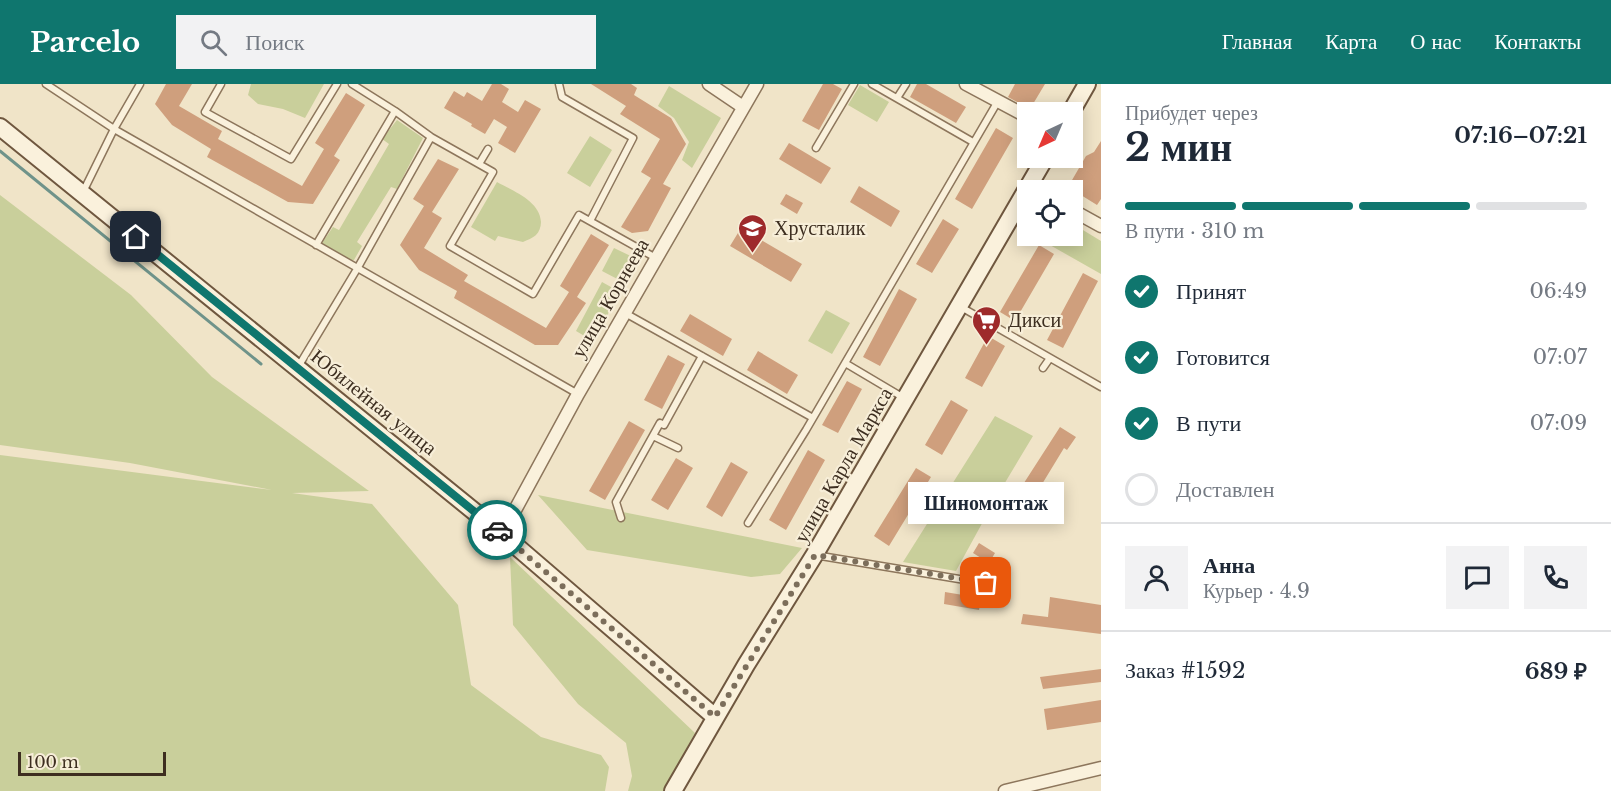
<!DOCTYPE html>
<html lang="ru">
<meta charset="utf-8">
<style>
body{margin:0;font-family:"Libre Baskerville",serif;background:#f2f2f3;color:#1f2937;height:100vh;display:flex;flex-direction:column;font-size:22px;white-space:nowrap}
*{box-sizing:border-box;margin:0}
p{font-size:20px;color:#747a83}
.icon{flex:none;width:33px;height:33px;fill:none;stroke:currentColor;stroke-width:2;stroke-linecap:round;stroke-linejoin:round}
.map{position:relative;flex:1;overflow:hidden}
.panel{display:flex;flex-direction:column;background:#fff;width:510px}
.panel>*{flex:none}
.needle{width:39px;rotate:224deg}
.fabs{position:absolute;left:1017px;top:18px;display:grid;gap:12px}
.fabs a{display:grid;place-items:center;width:66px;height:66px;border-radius:0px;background:#fff;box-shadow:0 3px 15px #0003;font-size:30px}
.scale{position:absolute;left:18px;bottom:15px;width:148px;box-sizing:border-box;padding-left:6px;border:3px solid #3d2e20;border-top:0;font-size:16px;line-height:21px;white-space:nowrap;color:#3d2e20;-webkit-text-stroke:4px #f7eed8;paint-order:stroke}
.pin{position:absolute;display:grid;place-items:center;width:51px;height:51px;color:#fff;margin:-26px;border-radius:12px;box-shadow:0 3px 9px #0006}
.courier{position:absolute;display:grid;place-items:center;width:60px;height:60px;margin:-30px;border:4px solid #0f766e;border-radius:50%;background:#fff;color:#222;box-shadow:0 2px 8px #0007}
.bubble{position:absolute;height:42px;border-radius:0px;background:#fff;box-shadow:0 3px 15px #0003;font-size:20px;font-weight:800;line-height:42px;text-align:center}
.overview em{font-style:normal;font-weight:800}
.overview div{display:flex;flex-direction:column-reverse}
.overview{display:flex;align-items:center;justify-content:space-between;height:102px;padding:0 24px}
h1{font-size:39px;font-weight:800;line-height:45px}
.bar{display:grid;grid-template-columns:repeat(4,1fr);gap:9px 6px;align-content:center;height:72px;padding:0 24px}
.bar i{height:8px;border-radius:4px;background:#e0e1e3}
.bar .active{background:#0f766e}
.bar p{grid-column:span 4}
.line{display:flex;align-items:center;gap:15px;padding:0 24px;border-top:2px solid #e0e1e3}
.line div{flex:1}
.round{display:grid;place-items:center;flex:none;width:63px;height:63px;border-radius:0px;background:#f2f2f3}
ol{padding:0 24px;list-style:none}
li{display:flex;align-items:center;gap:18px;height:66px}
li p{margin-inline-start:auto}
li .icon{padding:6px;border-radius:50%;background:#0f766e;color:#fff;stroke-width:4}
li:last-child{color:#747a83}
li i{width:33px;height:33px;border:3px solid #e0e1e3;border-radius:50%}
header{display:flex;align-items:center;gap:36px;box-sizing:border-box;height:84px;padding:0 30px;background:#0f766e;color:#fff}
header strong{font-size:28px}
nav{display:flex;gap:33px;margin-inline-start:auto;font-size:21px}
.search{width:420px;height:54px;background:#f2f2f3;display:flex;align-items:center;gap:15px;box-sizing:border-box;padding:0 21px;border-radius:0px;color:#747a83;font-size:22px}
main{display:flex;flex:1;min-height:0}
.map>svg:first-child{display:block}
.green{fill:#c9cf9b}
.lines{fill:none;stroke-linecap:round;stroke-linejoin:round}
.stream{stroke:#6f938a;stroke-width:3}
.building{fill:#cf9f7d}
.lane-casing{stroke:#8d765c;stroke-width:9}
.street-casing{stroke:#8d765c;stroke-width:15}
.secondary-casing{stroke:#6f573f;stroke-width:20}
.lane{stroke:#faf1dc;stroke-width:6}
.street{stroke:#faf1dc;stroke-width:12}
.secondary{stroke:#faf1dc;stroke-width:16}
.done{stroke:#7c6e5b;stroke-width:6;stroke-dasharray:0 10.8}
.route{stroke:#0f766e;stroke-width:8}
.labels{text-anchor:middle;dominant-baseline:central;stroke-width:4.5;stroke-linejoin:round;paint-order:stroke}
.poi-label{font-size:20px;fill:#3d2e20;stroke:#f7eed8;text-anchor:start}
.street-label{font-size:20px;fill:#3d2e20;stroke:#f7eed8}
</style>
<header>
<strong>Parcelo</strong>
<div class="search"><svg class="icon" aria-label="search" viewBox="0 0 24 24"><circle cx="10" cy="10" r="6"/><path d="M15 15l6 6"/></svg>Поиск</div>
<nav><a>Главная</a><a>Карта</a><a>О нас</a><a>Контакты</a></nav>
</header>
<main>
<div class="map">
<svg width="1101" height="707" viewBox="0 0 1101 707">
<rect width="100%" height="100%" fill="#f0e4c8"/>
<path class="green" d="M251 0H324L305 34 283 25 258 20 248 11Z
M860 1 889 18 877 38 848 21Z
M669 2 721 34 692 84 682 76 689 58 674 34 658 22Z
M397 36 423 54 397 105 391 103 357 158 362 162 354 176 348 177 325 163 322 159 333 143 339 146 389 60 382 55Z
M590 52 612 66 590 103 567 89Z
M497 98C513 107 540 117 541 138 541 143 539 148 536 151 533 154 527 156 523 158L498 152 495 157 471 143Z
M0 111 131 211 212 293 369 407 292 409 372 420 458 521 471 601 541 653 601 671 609 683 605 707H0V371L272 406 130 379 0 361Z
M1073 140 1101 157V190L1034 152H1072Z
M614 164 639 176 625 199 602 187Z
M602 198 620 208 593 257 576 247Z
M826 226 850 239 832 270 808 257Z
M995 332 1033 352 997 412 956 487 903 478Z
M538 411 802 464 780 490 751 493 587 466Z
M510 473 695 649 663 707H628L632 692 626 659 578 620 513 541Z"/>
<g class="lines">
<path class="stream" d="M0 67 261 280"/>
</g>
<path class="building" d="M166 0H192L179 22 222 47 218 55 302 102 324 65 315 59 346 9 365 21 334 72 340 76 313 120 288 118 207 73 211 65 172 41 155 20Z
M492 0H501L509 5 502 18 518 28 525 16 541 25 515 69 498 59 507 43 494 35 485 50 471 42 472 40 444 24 454 7 464 13 467 8 482 17Z
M591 0H631L637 4 634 11 671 34 686 60 663 100 671 104 648 147 632 149 621 143 651 94 641 88 660 55 620 30 626 22Z
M823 0H833L842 5 819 46 802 37Z
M917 0H926L966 23 956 39 910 13Z
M1015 0H1045L1030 25 1008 13Z
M996 44 1013 54 972 125 955 115Z
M1101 57V115L1097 121 1068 103 1086 72 1094 68Z
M789 59 831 84 821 100 779 75Z
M438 75 459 85 432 128 442 134 424 164 468 191 464 197 546 244 569 208 560 202 591 150 609 161 577 213 586 219 558 261H535L454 214 457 207 419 186 400 161 424 122 413 115Z
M859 102 900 127 891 143 850 118Z
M786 110 803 119 797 130 780 120Z
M943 135 959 145 932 189 916 180Z
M741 144 802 180 791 198 730 162Z
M1039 161 1054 170 1015 237 1000 228Z
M1083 189 1098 197 1063 264 1047 256Z
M899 205 917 215 880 282 863 273Z
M690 230 732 255 723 272 680 247Z
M988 252 1005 262 982 303 965 294Z
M758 267 798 291 787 310 747 286Z
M668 271 685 280 662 325 644 316Z
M847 297 862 305 838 349 822 341Z
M951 316 968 326 942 371 925 361Z
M629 337 645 346 605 416 589 407Z
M1060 343 1076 353 1067 366 1064 364 1036 410 1022 402Z
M808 366 825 376 786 446 769 436Z
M676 374 693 384 668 426 651 416Z
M731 378 748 388 722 433 706 423Z
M916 384 931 393 889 462 874 452Z
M979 459 995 469 989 479 973 469Z
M945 508 981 514 979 526 944 520Z
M1050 513 1101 521V550L1021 540 1023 530 1048 533Z
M1101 585V598L1043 605 1040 593Z
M1101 616V638L1047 646 1044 625Z"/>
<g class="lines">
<defs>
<path id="lane" d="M46 0 114 45 578 310
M221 0 205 28 291 75 337 0
M352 0 395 27 431 53 493 88 450 162 533 210 579 131 656 174
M559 0 562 13 633 54 590 137
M872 0 973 58
M897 14 906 0
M816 64 854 0
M479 80 488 65
M83 108 114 45 140 0
M316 161 395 27
M961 223 1101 303
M625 229 813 334
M845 279 904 314
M298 283 357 185 431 53
M1043 284 1050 274
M653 352 678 364
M621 434 616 418 660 339 664 341 702 272
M748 439 806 346 998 17
M815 471 995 501"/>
<path id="street" d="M709 0 743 23
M966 0 1028 33
M1072 126 1101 142
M502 450 578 310 757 0
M1005 707 1101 684"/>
<path id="secondary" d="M1071 28 1087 0
M0 43 502 450 715 633
M673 707 746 581 815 470 1045 74"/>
</defs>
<use href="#lane" class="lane-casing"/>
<use href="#street" class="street-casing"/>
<use href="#secondary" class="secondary-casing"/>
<use href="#lane" class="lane"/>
<use href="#street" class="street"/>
<use href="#secondary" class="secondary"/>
</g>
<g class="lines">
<path class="done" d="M497 446 715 633 815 471 986 499"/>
<path class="route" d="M136 153 497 446"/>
</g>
<defs>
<symbol id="school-pin" viewBox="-11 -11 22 30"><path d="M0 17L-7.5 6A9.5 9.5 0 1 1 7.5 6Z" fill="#9e2a2b" stroke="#f7eed8"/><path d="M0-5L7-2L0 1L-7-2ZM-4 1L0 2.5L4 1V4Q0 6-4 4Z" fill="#fff"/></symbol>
<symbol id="supermarket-pin" viewBox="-11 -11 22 30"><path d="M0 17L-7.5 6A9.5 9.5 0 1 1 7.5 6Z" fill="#9e2a2b" stroke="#f7eed8"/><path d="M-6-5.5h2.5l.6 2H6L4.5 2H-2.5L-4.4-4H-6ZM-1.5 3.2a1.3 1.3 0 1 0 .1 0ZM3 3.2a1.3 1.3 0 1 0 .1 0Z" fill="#fff"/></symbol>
</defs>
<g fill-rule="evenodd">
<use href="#school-pin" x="736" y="128" width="33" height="45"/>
<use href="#supermarket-pin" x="970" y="220" width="33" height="45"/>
</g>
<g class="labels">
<g class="poi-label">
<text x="774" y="144">Хрусталик</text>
<text x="1008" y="236">Дикси</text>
</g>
<g class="street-label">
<text transform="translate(610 214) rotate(-60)">улица Корнеева</text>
<text transform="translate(374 318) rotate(39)">Юбилейная улица</text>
<text transform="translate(843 381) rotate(-60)">улица Карла Маркса</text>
</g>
</g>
</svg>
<div class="fabs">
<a><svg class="needle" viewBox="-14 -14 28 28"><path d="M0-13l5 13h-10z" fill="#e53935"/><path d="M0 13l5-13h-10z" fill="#747a83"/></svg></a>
<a><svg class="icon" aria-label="locate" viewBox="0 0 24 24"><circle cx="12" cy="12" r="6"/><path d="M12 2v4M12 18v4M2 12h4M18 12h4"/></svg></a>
</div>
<div class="scale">100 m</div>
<div class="pin" style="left:986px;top:499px;background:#ea580c"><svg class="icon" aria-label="bag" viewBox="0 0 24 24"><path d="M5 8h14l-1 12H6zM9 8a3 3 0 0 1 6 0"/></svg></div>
<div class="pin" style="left:136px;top:153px;background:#1f2937"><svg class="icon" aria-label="home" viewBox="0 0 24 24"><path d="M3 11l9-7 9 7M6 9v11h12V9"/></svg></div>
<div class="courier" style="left:497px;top:446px"><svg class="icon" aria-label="car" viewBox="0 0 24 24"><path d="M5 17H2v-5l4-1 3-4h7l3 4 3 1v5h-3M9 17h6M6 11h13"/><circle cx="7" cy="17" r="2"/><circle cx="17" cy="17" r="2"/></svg></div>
<div class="bubble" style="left:908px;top:398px;width:156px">Шиномонтаж</div>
</div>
<section class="panel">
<div class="overview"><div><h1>2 мин</h1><p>Прибудет через</p></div><em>07:16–07:21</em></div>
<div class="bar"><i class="active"></i><i class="active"></i><i class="active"></i><i></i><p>В пути · 310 m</p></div>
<ol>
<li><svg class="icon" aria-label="check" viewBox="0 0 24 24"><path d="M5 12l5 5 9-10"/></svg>Принят<p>06:49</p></li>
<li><svg class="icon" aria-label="check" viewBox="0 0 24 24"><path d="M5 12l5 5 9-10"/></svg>Готовится<p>07:07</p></li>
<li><svg class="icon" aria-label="check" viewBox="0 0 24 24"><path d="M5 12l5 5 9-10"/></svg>В пути<p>07:09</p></li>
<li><i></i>Доставлен</li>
</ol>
<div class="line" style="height:108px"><a class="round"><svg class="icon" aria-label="person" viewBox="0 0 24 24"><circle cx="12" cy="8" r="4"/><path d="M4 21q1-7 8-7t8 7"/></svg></a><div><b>Анна</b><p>Курьер · 4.9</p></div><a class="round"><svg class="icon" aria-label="chat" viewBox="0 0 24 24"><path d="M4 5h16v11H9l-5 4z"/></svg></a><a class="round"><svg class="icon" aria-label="phone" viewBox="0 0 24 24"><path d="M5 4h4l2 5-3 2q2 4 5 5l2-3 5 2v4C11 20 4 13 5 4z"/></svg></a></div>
<div class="line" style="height:78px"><div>Заказ #1592</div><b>689 ₽</b></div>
</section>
</main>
